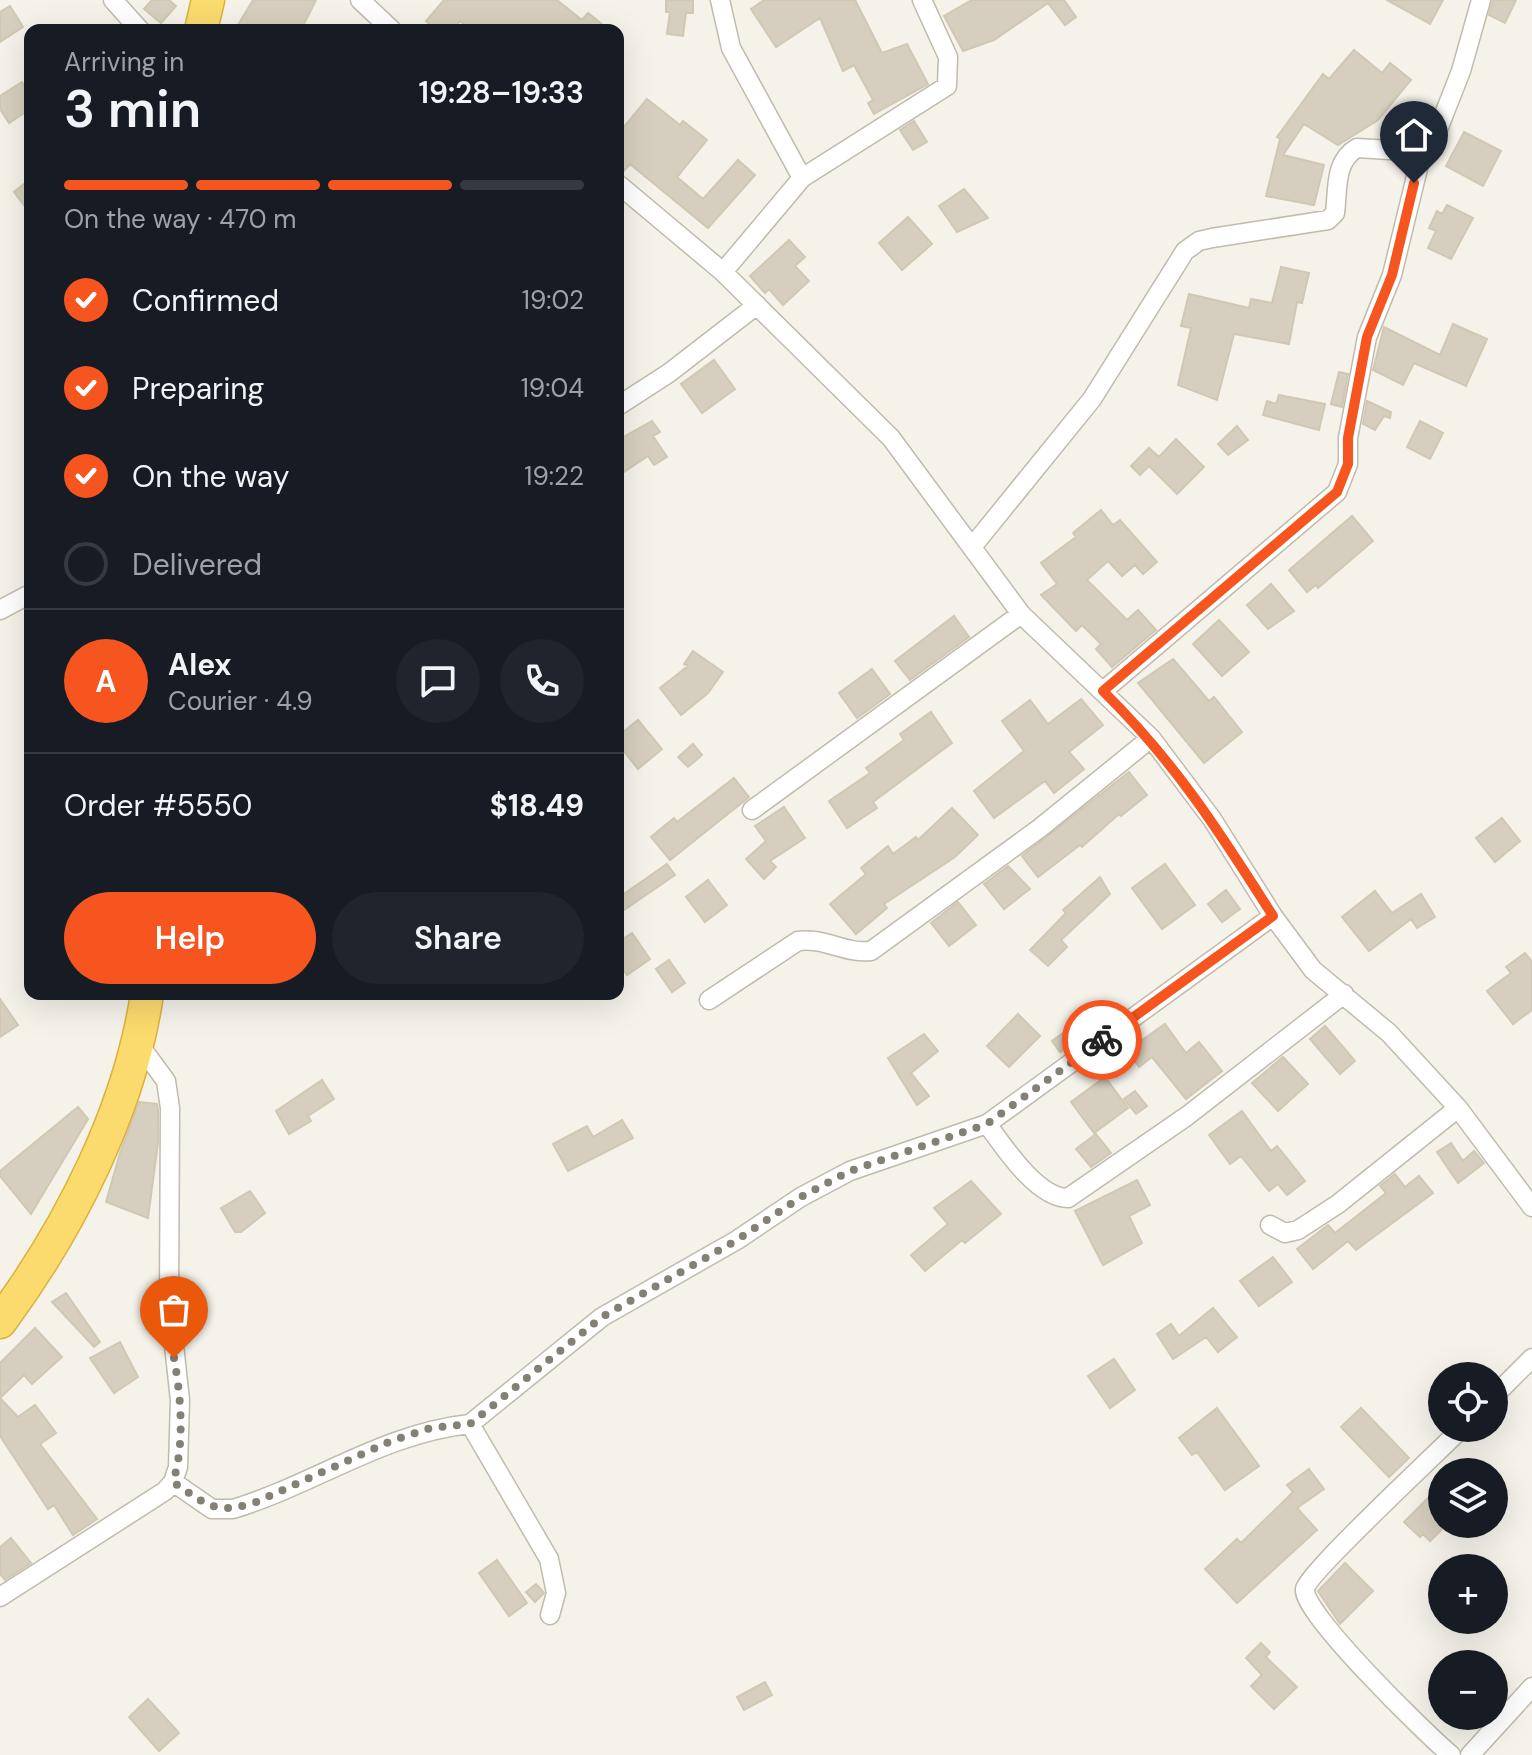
<!DOCTYPE html>
<meta charset="utf-8">
<style>
body{margin:0;font-family:"DM Sans",sans-serif;background:#20242c;color:#f1f3f6;height:100vh;display:flex;flex-direction:column;font-size:30px;white-space:nowrap}
*{box-sizing:border-box;margin:0}
p{font-size:26px;color:#9ea1a6}
.icon{flex:none;width:44px;height:44px;fill:none;stroke:currentColor;stroke-width:2;stroke-linecap:round;stroke-linejoin:round}
.map{position:relative;flex:1;overflow:hidden}
.panel{position:absolute;left:24px;top:24px;width:600px;height:976px;display:flex;flex-direction:column;background:#171b24;border-radius:16px;box-shadow:0 8px 32px #0002}
.panel>*{flex:none}
.controls{position:absolute;left:1428px;top:1362px;display:grid;gap:16px}
.controls a{display:grid;place-items:center;width:80px;height:80px;border-radius:50%;background:#171b24;box-shadow:0 8px 32px #0002;font-size:40px}
.pin{position:absolute;display:grid;place-items:center;width:68px;height:68px;color:#fff;margin:-82px -34px;border-radius:50% 50% 50% 0;rotate:-45deg;box-shadow:0 0 8px #0007}
.pin .icon{rotate:45deg}
.courier{position:absolute;display:grid;place-items:center;width:80px;height:80px;margin:-40px;border:6px solid #f6551f;border-radius:50%;background:#fff;color:#222;box-shadow:0 2px 10px #0007}
.headline em{font-style:normal;font-weight:600}
.headline div{display:flex;flex-direction:column-reverse}
.headline{display:flex;align-items:center;justify-content:space-between;height:136px;padding:0 40px}
h1{font-size:52px;font-weight:600;line-height:60px}
.bar{display:grid;grid-template-columns:repeat(4,1fr);gap:12px 8px;align-content:center;height:96px;padding:0 40px}
.bar i{height:10px;border-radius:6px;background:#363941}
.bar .current{background:#f6551f}
.bar p{grid-column:span 4}
.line{display:flex;align-items:center;gap:20px;padding:0 40px;border-top:2px solid #363941}
.line div{flex:1}
.round{display:grid;place-items:center;flex:none;width:84px;height:84px;border-radius:42px;background:#20242c}
ol{padding:0 40px;list-style:none}
li{display:flex;align-items:center;gap:24px;height:88px}
li p{margin-inline-start:auto}
li .icon{padding:8px;border-radius:50%;background:#f6551f;color:#fff;stroke-width:4}
li:last-child{color:#9ea1a6}
li i{width:44px;height:44px;border:4px solid #363941;border-radius:50%}
.button{display:flex;gap:16px;margin-top:auto;padding:16px 40px}
.button a{flex:1;height:92px;border-radius:48px;background:#f6551f;color:#fff;font-size:32px;font-weight:600;line-height:92px;text-align:center}
.button a+a{background:#20242c;color:#f1f3f6}
.map>svg:first-child{display:block}
.building{fill:#d6cfbf;stroke:#d0c8b2;stroke-width:2}
.lines{fill:none;stroke-linecap:round;stroke-linejoin:round}
.street-casing{stroke:#c0bbac;stroke-width:21}
.highway-casing{stroke:#dbb03d;stroke-width:35}
.street{stroke:#fff;stroke-width:18}
.highway{stroke:#fbda6e;stroke-width:32}
.done{stroke:#848076;stroke-width:8;stroke-dasharray:0 14.4}
.route{stroke:#f6551f;stroke-width:10}
</style>
<div class="map">
<svg width="1532" height="1755" viewBox="0 0 1532 1755">
<rect width="100%" height="100%" fill="#f4f2e9"/>
<path class="building" d="M152 0H169L176 6 161 23 144 9Z
M253 0H316L301 30H235Z
M444 0H557L582 20 588 13 609 30H471L460 21 453 30H437L426 21Z
M666 0H693V13H686L683 36 667 34 670 12H666Z
M764 0H855L882 53 907 44 928 84 874 114 868 103 873 100 854 65 843 71 820 18 776 47 751 9Z
M972 0H1064L1076 17 1065 25 1048 3 994 40 963 51 944 16Z
M1387 0H1443L1430 24Z
M1493 0H1516L1505 23 1489 15Z
M10 6 23 27 0 42V12Z
M1354 50 1382 73 1390 63 1411 80 1378 120 1338 145 1304 124 1283 155 1324 165 1314 205 1266 196 1280 139 1277 137 1323 74 1329 79Z
M22 82 30 94V109L9 123 0 109V96Z
M647 99 680 125 683 121 707 140 677 177 703 199 738 160 755 175 708 228 630 164 622 173 618 172V134Z
M914 121 927 142 913 150 900 130Z
M1464 132 1501 151 1483 186 1446 166Z
M30 179V213L14 192Z
M964 189 988 218 957 232 939 206Z
M1447 205 1473 218 1451 259 1428 248 1436 231 1429 228 1437 211 1442 214Z
M908 217 932 244 902 270 879 243Z
M789 240 805 257 795 266 809 281 783 305 769 289 765 293 750 276Z
M1281 267 1309 273 1302 303 1297 302 1289 344 1234 334 1217 400 1178 385 1191 328 1181 326 1189 294 1249 308 1251 299 1272 303Z
M1453 324 1487 339 1466 386 1414 363 1403 385 1373 370 1384 327 1440 355Z
M714 360 735 389 702 413 681 384Z
M1339 372 1348 374 1342 407 1331 404Z
M1279 395 1325 404 1319 430 1263 415 1267 401 1276 404Z
M1367 401 1391 412 1390 418 1384 416 1375 430 1363 424Z
M652 421 660 432 653 436 667 457 654 465 648 456 618 476V440Z
M1420 421 1443 433 1430 459 1407 447Z
M1237 426 1248 440 1228 455 1218 444Z
M1176 439 1204 467 1177 494 1149 466 1140 475 1131 466 1149 448 1159 457Z
M1101 510 1113 525 1120 520 1157 562 1143 574 1135 565 1122 576 1108 561 1087 580 1127 620 1138 610 1156 630 1112 667 1096 649 1101 644 1082 625 1076 631 1041 595 1057 584 1041 563 1076 537 1073 533Z
M1352 516 1373 541 1318 588 1316 585 1307 592 1289 570Z
M1271 584 1294 611 1268 629 1247 605Z
M954 616 969 637 910 680 895 661Z
M1219 620 1249 652 1222 676 1193 644Z
M693 651 723 672 708 693 681 715 660 688 688 666 684 664Z
M1173 659 1209 701 1214 697 1242 732 1204 763 1138 683Z
M872 669 890 694 857 718 839 693Z
M1081 699 1103 725 1069 752 1084 769 1054 793 1045 781 994 818 974 791 1024 751 1002 721 1030 700 1048 724Z
M931 712 952 743 873 802 877 808 847 828 829 801 870 773 866 768 904 740 900 734Z
M638 720 662 749 638 769 618 744V736Z
M693 744 702 755 688 767 678 757Z
M1129 772 1147 795 1121 816 1119 814 1082 847 1080 845 1038 877 1022 856Z
M734 778 749 797 670 860 651 837 674 818 677 822Z
M784 807 805 838 770 861 776 867 764 879 746 859 766 841 755 826Z
M952 808 978 835 955 857 884 904 887 908 856 934 830 904 866 874 861 868 888 846 893 854 916 837 918 840Z
M1502 818 1520 841 1495 862 1476 838Z
M667 864 675 875 624 910 618 898Z
M1165 864 1195 905 1162 929 1132 888Z
M1008 866 1030 889 1004 909 984 884Z
M1100 877 1110 894 1061 940 1067 947 1048 966 1030 950 1066 913 1063 910Z
M708 880 727 905 705 922 686 897Z
M1226 890 1240 909 1222 922 1208 904Z
M1375 891 1392 913 1421 894 1435 917 1417 928 1411 919 1369 951 1342 917Z
M958 902 976 925 949 946 931 923Z
M632 933 650 959 627 975 618 962V942Z
M1525 953 1532 962V1010L1513 1024 1487 991 1511 973 1506 967Z
M669 960 685 983 672 992 656 969Z
M0 999 18 1025 0 1037Z
M1018 1014 1040 1036 1009 1067 987 1046Z
M1085 1017 1093 1028 1060 1052 1052 1041Z
M1165 1024 1186 1053 1199 1042 1222 1071 1186 1099 1152 1057 1139 1067 1128 1050Z
M1325 1026 1355 1061 1340 1074 1310 1039Z
M924 1034 938 1051 911 1073 929 1096 917 1105 888 1058Z
M1283 1057 1308 1084 1278 1111 1252 1083Z
M1105 1077 1128 1108 1094 1133 1071 1102Z
M322 1080 334 1099 308 1116 311 1121 289 1134 276 1111Z
M1135 1091 1147 1106 1136 1114 1124 1099Z
M139 1102 157 1104 158 1109V1143L148 1218 106 1202 120 1153Z
M78 1107 88 1119 31 1214 0 1176V1171Z
M1242 1111 1271 1151 1277 1146 1305 1181 1287 1195 1278 1184 1269 1191 1241 1156 1230 1164 1209 1135Z
M622 1120 633 1138 568 1171 553 1144 587 1126 593 1137Z
M1096 1134 1111 1153 1091 1167 1076 1149Z
M1451 1143 1463 1161 1474 1151 1484 1163 1458 1183 1437 1152Z
M1395 1174 1405 1187 1419 1176 1433 1193 1356 1250 1348 1241 1313 1269 1297 1249 1328 1225 1335 1233 1386 1193 1380 1186Z
M1137 1180 1150 1205 1129 1216 1142 1243 1103 1265 1075 1211Z
M971 1181 1001 1214 965 1243 962 1240 925 1271 911 1255 948 1224 934 1208Z
M250 1191 265 1213 241 1232H235L221 1208Z
M1273 1257 1292 1282 1259 1306 1240 1281Z
M66 1293 100 1342 94 1347 52 1302Z
M1213 1308 1237 1337 1218 1352 1206 1337 1173 1359 1157 1334 1171 1324 1179 1336Z
M35 1328 62 1357 32 1384 24 1375 0 1398V1363Z
M120 1342 138 1377 114 1393 90 1358Z
M1114 1359 1135 1390 1110 1408 1088 1376Z
M0 1398 18 1417 35 1405 56 1433 40 1444 97 1519 73 1535 54 1505 48 1509 0 1436Z
M1217 1408 1259 1466 1225 1490 1197 1452 1192 1455 1179 1438Z
M1361 1408 1409 1458 1389 1477 1341 1427Z
M1309 1469 1324 1489 1297 1508 1317 1530 1237 1603 1205 1569 1237 1539 1241 1543 1293 1492 1287 1485Z
M1428 1498 1442 1511V1529L1430 1541 1423 1534 1420 1537 1404 1522Z
M11 1538 31 1563 5 1580 0 1574V1547Z
M497 1560 527 1603 509 1616 479 1573Z
M1345 1563 1373 1591 1340 1624 1318 1591Z
M536 1584 544 1593 535 1602 526 1592Z
M1261 1643 1270 1652 1266 1657 1297 1687 1274 1709 1251 1686 1262 1675 1246 1658Z
M765 1682 772 1695 744 1710 737 1697Z
M148 1699 179 1733 159 1751 129 1717Z"/>
<g class="lines">
<defs>
<path id="street" d="M113 0 140 30
M360 0 392 30
M720 0 731 48 802 178
M618 184 723 272 891 438 1021 614 1151 738 1212 819 1273 916 1313 970 1389 1033 1458 1108 1532 1207
M723 272 802 178 947 86 948 57 922 0
M618 406 669 373 757 305
M972 547 1092 399 1185 251 1199 241 1212 238 1328 220 1335 213C1338 190 1334 161 1357 148L1422 152
M0 610 30 594
M1103 691 1337 492 1348 464V438L1367 337 1392 275 1422 152 1439 127 1461 71 1481 0
M752 810 1021 614
M709 1000 798 941C824 937 845 954 871 951L1040 828 1151 738
M987 1124C1004 1147 1037 1198 1068 1198L1187 1116 1344 994
M1270 1225 1285 1233 1298 1230 1338 1204 1458 1108
M1494 1396 1532 1358
M470 1424 602 1317 737 1240 801 1197 850 1171 987 1124 1273 916
M173 1482 212 1509H233C315 1484 384 1433 470 1424L549 1559 556 1593 550 1615
M0 1597 165 1491 173 1482 178 1467 180 1400 169 1300 170 1108 166 1081 138 1043
M1451 1755C1428 1736 1300 1611 1305 1589 1308 1573 1440 1450 1462 1428
M1470 1755 1532 1687"/>
<path id="highway" d="M201 30 208 0
M0 1322C69 1229 130 1110 147 994"/>
</defs>
<use href="#street" class="street-casing"/>
<use href="#highway" class="highway-casing"/>
<use href="#street" class="street"/>
<use href="#highway" class="highway"/>
</g>
<g class="lines">
<path class="done" d="M174 1358C181 1397 185 1444 173 1482 206 1504 214 1515 254 1503L391 1441 431 1428 470 1424 602 1317 737 1240 801 1197 850 1171 987 1124 1102 1040"/>
<path class="route" d="M1102 1040 1273 916C1219 831 1175 762 1103 691L1337 492 1348 464V438L1367 337 1392 275 1414 183"/>
</g>
</svg>
<div class="controls">
<a><svg class="icon" aria-label="locate" viewBox="0 0 24 24"><circle cx="12" cy="12" r="6"/><path d="M12 2v4M12 18v4M2 12h4M18 12h4"/></svg></a>
<a><svg class="icon" aria-label="layers" viewBox="0 0 24 24"><path d="M12 4l9 5-9 5-9-5zM3 14l9 5 9-5"/></svg></a>
<a>+</a>
<a>−</a>
</div>
<div class="pin" style="left:174px;top:1358px;background:#ea580c"><svg class="icon" aria-label="bag" viewBox="0 0 24 24"><path d="M5 8h14l-1 12H6zM9 8a3 3 0 0 1 6 0"/></svg></div>
<div class="pin" style="left:1414px;top:183px;background:#1f2937"><svg class="icon" aria-label="home" viewBox="0 0 24 24"><path d="M3 11l9-7 9 7M6 9v11h12V9"/></svg></div>
<div class="courier" style="left:1102px;top:1040px"><svg class="icon" aria-label="bike" viewBox="0 0 24 24"><circle cx="6" cy="16" r="4"/><circle cx="18" cy="16" r="4"/><path d="M6 16l4-8h5l3 8M10 8l3 8H6M13 5h3"/></svg></div>
<section class="panel">
<div class="headline"><div><h1>3 min</h1><p>Arriving in</p></div><em>19:28–19:33</em></div>
<div class="bar"><i class="current"></i><i class="current"></i><i class="current"></i><i></i><p>On the way · 470 m</p></div>
<ol>
<li><svg class="icon" aria-label="check" viewBox="0 0 24 24"><path d="M5 12l5 5 9-10"/></svg>Confirmed<p>19:02</p></li>
<li><svg class="icon" aria-label="check" viewBox="0 0 24 24"><path d="M5 12l5 5 9-10"/></svg>Preparing<p>19:04</p></li>
<li><svg class="icon" aria-label="check" viewBox="0 0 24 24"><path d="M5 12l5 5 9-10"/></svg>On the way<p>19:22</p></li>
<li><i></i>Delivered</li>
</ol>
<div class="line" style="height:144px"><b class="round" style="background:#f6551f;color:#fff">A</b><div><b>Alex</b><p>Courier · 4.9</p></div><a class="round"><svg class="icon" aria-label="chat" viewBox="0 0 24 24"><path d="M4 5h16v11H9l-5 4z"/></svg></a><a class="round"><svg class="icon" aria-label="phone" viewBox="0 0 24 24"><path d="M5 4h4l2 5-3 2q2 4 5 5l2-3 5 2v4C11 20 4 13 5 4z"/></svg></a></div>
<div class="line" style="height:104px"><div>Order #5550</div><b>$18.49</b></div>
<div class="button"><a>Help</a><a>Share</a></div>
</section>
</div>
